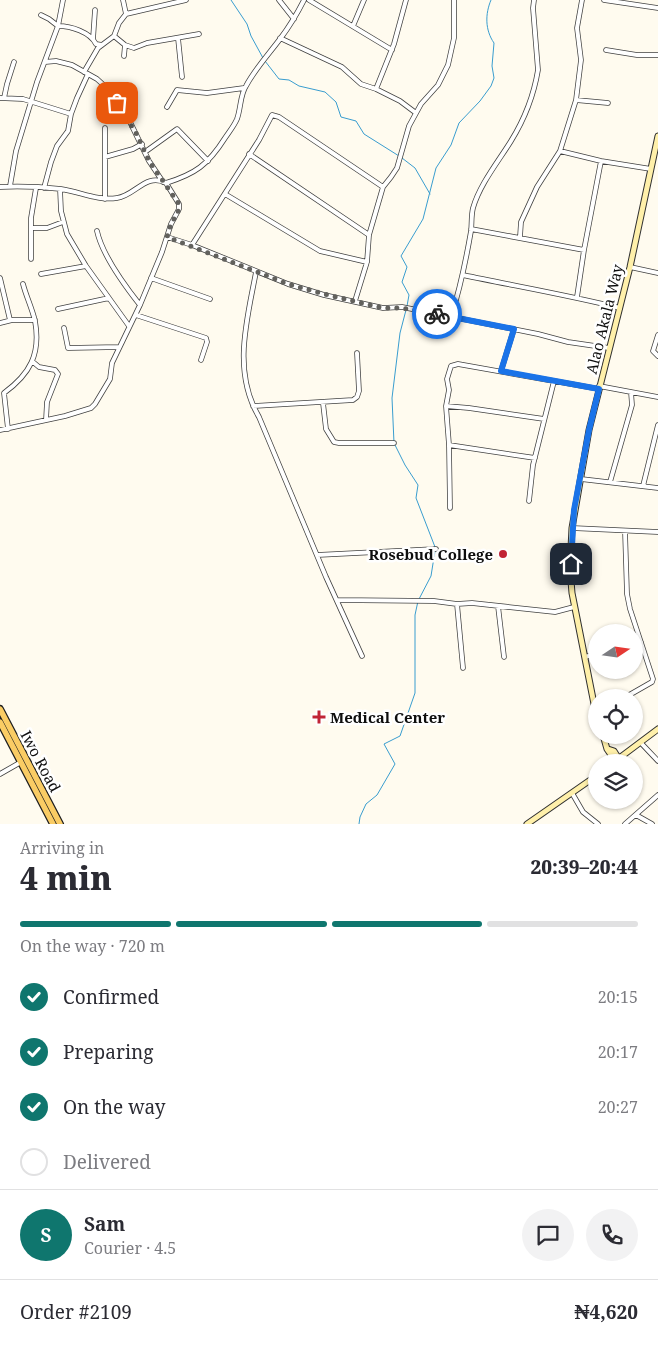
<!DOCTYPE html>
<meta charset="utf-8">
<style>
body{margin:0;font-family:"Noto Serif",serif;background:#f2f2f3;color:#2b2b33;height:100vh;display:flex;flex-direction:column;font-size:19px;white-space:nowrap}
*{box-sizing:border-box;margin:0}
p{font-size:16px;color:#7c7c81}
.icon{flex:none;width:28px;height:28px;fill:none;stroke:currentColor;stroke-width:2;stroke-linecap:round;stroke-linejoin:round}
.map{position:relative;height:824px;overflow:hidden}
.details{display:flex;flex-direction:column;background:#fff;flex:1}
.details>*{flex:none}
.needle{width:32px;rotate:77deg}
.buttons{position:absolute;left:588px;top:624px;display:grid;gap:10px}
.buttons a{display:grid;place-items:center;width:55px;height:55px;border-radius:50%;background:#fff;box-shadow:0 1px 4px #0004;font-size:25px}
.pin{position:absolute;display:grid;place-items:center;width:42px;height:42px;color:#fff;margin:-21px;border-radius:10px;box-shadow:0 2px 8px #0006}
.courier{position:absolute;display:grid;place-items:center;width:50px;height:50px;margin:-25px;border:4px solid #1a73e8;border-radius:50%;background:#fff;color:#222;box-shadow:0 1px 6px #0007}
.summary em{font-style:normal;font-weight:800}
.summary div{display:flex;flex-direction:column-reverse}
.summary{display:flex;align-items:center;justify-content:space-between;height:85px;padding:0 20px}
h1{font-size:32px;font-weight:800;line-height:38px}
.bar{display:grid;grid-template-columns:repeat(4,1fr);gap:8px 5px;align-content:center;height:60px;padding:0 20px}
.bar i{height:6px;border-radius:4px;background:#e1e1e2}
.bar .current{background:#0f766e}
.bar p{grid-column:span 4}
.line{display:flex;align-items:center;gap:12px;padding:0 20px;border-top:1px solid #e1e1e2}
.line div{flex:1}
.round{display:grid;place-items:center;flex:none;width:52px;height:52px;border-radius:26px;background:#f2f2f3}
ol{padding:0 20px;list-style:none}
li{display:flex;align-items:center;gap:15px;height:55px}
li p{margin-inline-start:auto}
li .icon{padding:5px;border-radius:50%;background:#0f766e;color:#fff;stroke-width:4}
li:last-child{color:#7c7c81}
li i{width:28px;height:28px;border:2px solid #e1e1e2;border-radius:50%}
.map>svg:first-child{display:block}
.lines{fill:none;stroke-linecap:round;stroke-linejoin:round}
.stream{stroke:#399dcf;stroke-width:1}
.street-casing{stroke:#414141;stroke-width:5.5}
.secondary-casing{stroke:#303030;stroke-width:7}
.primary-casing{stroke:#1f1f1f;stroke-width:8}
.street{stroke:#fff;stroke-width:4}
.secondary{stroke:#fff0aa;stroke-width:5}
.primary{stroke:#facc64;stroke-width:5.5}
.done{stroke:#62615d;stroke-width:5;stroke-dasharray:0 9}
.route{stroke:#1a73e8;stroke-width:6}
.poi-dot{fill:#c12436;stroke:#fff;stroke-width:2}
.labels{text-anchor:middle;dominant-baseline:central;stroke-width:5;stroke-linejoin:round;paint-order:stroke}
.street-label{font-size:15px;fill:#0e0e0e;stroke:#fff}
.poi-label{font-size:15px;font-weight:bold;fill:#0e0e0e;stroke:#fff;text-anchor:end}
</style>
<div class="map">
<svg width="658" height="824" viewBox="0 0 658 824">
<rect width="100%" height="100%" fill="#fffbef"/>
<g class="lines">
<path class="stream" d="M231 0 247 24 251 36 263 58
M265 61 279 79 289 80 299 86 325 92 336 102 341 117 356 121 364 134 399 156
M402 158 415 168 430 194
M407 306 409 295 402 282 407 267 401 256 423 219 436 168 451 145 459 123 480 101 491 86 494 78 492 66 494 43C485 30 485 14 491 0
M406 310 400 333 392 398 394 443 405 465 418 485 416 498 435 547
M359 824 360 817 366 804 377 795 395 764 384 744 400 736 415 693V615L418 601 431 576 435 551"/>
<defs>
<path id="street" d="M123 0 126 14
M279 0 294 19
M309 0 392 50
M604 0 658 8
M41 15 49 19 58 26C71 26 90 32 96 44L102 45
M353 26 364 0
M114 36 125 45 134 48 147 43 199 34
M178 38 182 77
M280 38 342 67 361 84 376 89 400 101 416 113
M93 39 95 10
M606 50 637 55H658
M124 56 125 45
M45 62 56 61 72 65 97 79 109 90 130 122 149 161 163 182
M84 72 98 48 114 36 119 23 126 14 186 0
M376 89 394 44 406 0
M0 98 23 99 71 114
M4 98 7 84 14 62
M576 100 608 103
M167 107 177 90 207 93 244 88
M560 151 601 161 651 169
M145 152 177 129 208 161
M249 154 369 235
M105 157V128
M10 186 16 151 37 82 58 26 63 0
M0 187C19 186 42 187 61 189 81 192 97 201 117 198 135 196 146 172 166 183 195 174 208 165 225 138 229 132 234 126 237 119 241 108 240 95 246 86 255 69 268 55 280 39 289 27 297 14 304 0
M44 188 51 162 57 146 68 131 71 114 77 98 88 74
M60 189 61 211 67 234 86 266 129 326
M225 194 320 251 367 262
M105 199V157L133 149 142 144
M31 228H47L63 222
M471 229 584 250
M97 231C102 254 125 286 140 305
M167 237 192 245 288 284 324 295 383 308 402 307 538 334 568 342 609 348
M520 237 521 222 537 187 560 151 576 100 581 60 577 28 582 0
M192 245 259 140 272 115 279 117 383 187
M31 259V218L36 188
M630 267 658 273
M256 272C247 320 232 371 259 417L326 577 362 656
M41 274 86 266
M463 275C515 286 568 295 620 308
M0 278 10 320
M151 278 210 299
M577 297 584 250 601 161
M355 301 367 262 369 235 383 187 391 177 397 168 409 126 421 104 438 85 448 65 454 38V0
M58 309 109 298
M136 315 206 338 207 342 201 360
M451 317C460 289 466 260 471 231 472 223 471 216 473 208 480 184 498 162 511 141 524 120 534 94 538 70L533 8 534 0
M0 323 12 320H35
M64 328 68 348 119 347
M658 335 653 351 658 356
M33 362 39 367 55 370 58 374 47 402 46 420
M501 371 514 329
M599 386 658 397
M323 403 326 429 334 442 339 443H394
M253 406 353 400 357 397 359 391 357 353
M446 406 469 408 544 419
M8 429 4 393C30 374 41 354 35 321 32 308 26 296 23 284
M0 430 65 416 91 408 95 404 110 379 112 363 140 305 162 252 171 224 179 209V204L166 183
M449 445 450 508
M535 458 449 445 446 406 449 390 447 379 451 366 458 364 599 389
M581 479 658 488
M610 482 632 405 631 392
M643 486 658 425
M529 501 533 465 554 381
M572 528 658 532
M317 555 436 549
M337 600 434 601 457 604 472 603 555 612 574 607
M457 604 463 668
M498 606 504 657
M634 644 641 642
M585 657 596 654
M624 698 652 682 653 679 630 609 627 594 625 531
M641 743 658 761
M0 774 21 762
M572 793 583 812 598 824
M636 815 652 824
M625 824 658 795"/>
<path id="secondary" d="M596 714 572 593 570 569 572 528 589 430 630 267 658 136
M603 735 607 749 616 762
M608 749 614 751 619 759
M614 762 658 729
M527 824 596 776"/>
<path id="primary" d="M0 709 60 824
M0 722 53 824"/>
</defs>
<use href="#street" class="street-casing"/>
<use href="#secondary" class="secondary-casing"/>
<use href="#primary" class="primary-casing"/>
<use href="#street" class="street"/>
<use href="#secondary" class="secondary"/>
<use href="#primary" class="primary"/>
</g>
<g class="lines">
<path class="done" d="M117 103 136 133 149 161 179 204 178 212 171 224 167 237 288 284 324 294 383 308H402L437 314"/>
<path class="route" d="M437 314 514 329 501 371 599 389 589 430 574 510 571 564"/>
</g>
<g class="poi-dot">
<circle cx="503" cy="554" r="5"/>
<path d="M316.5 709.5h5v5h5v5h-5v5h-5v-5h-5v-5h5z"/>
</g>
<g class="labels">
<g class="street-label">
<text transform="translate(604 319) rotate(-76)">Alao Akala Way</text>
<text transform="translate(41 761) rotate(62)">Iwo Road</text>
</g>
<g class="poi-label">
<text x="493" y="554">Rosebud College</text>
<text x="330" y="717" text-anchor="start">Medical Center</text>
</g>
</g>
</svg>
<div class="buttons">
<a><svg class="needle" viewBox="-14 -14 28 28"><path d="M0-13l5 13h-10z" fill="#e53935"/><path d="M0 13l5-13h-10z" fill="#7c7c81"/></svg></a>
<a><svg class="icon" aria-label="locate" viewBox="0 0 24 24"><circle cx="12" cy="12" r="6"/><path d="M12 2v4M12 18v4M2 12h4M18 12h4"/></svg></a>
<a><svg class="icon" aria-label="layers" viewBox="0 0 24 24"><path d="M12 4l9 5-9 5-9-5zM3 14l9 5 9-5"/></svg></a>
</div>
<div class="pin" style="left:117px;top:103px;background:#ea580c"><svg class="icon" aria-label="bag" viewBox="0 0 24 24"><path d="M5 8h14l-1 12H6zM9 8a3 3 0 0 1 6 0"/></svg></div>
<div class="pin" style="left:571px;top:564px;background:#1f2937"><svg class="icon" aria-label="home" viewBox="0 0 24 24"><path d="M3 11l9-7 9 7M6 9v11h12V9"/></svg></div>
<div class="courier" style="left:437px;top:314px"><svg class="icon" aria-label="bike" viewBox="0 0 24 24"><circle cx="6" cy="16" r="4"/><circle cx="18" cy="16" r="4"/><path d="M6 16l4-8h5l3 8M10 8l3 8H6M13 5h3"/></svg></div>
</div>
<section class="details">
<div class="summary"><div><h1>4 min</h1><p>Arriving in</p></div><em>20:39–20:44</em></div>
<div class="bar"><i class="current"></i><i class="current"></i><i class="current"></i><i></i><p>On the way · 720 m</p></div>
<ol>
<li><svg class="icon" aria-label="check" viewBox="0 0 24 24"><path d="M5 12l5 5 9-10"/></svg>Confirmed<p>20:15</p></li>
<li><svg class="icon" aria-label="check" viewBox="0 0 24 24"><path d="M5 12l5 5 9-10"/></svg>Preparing<p>20:17</p></li>
<li><svg class="icon" aria-label="check" viewBox="0 0 24 24"><path d="M5 12l5 5 9-10"/></svg>On the way<p>20:27</p></li>
<li><i></i>Delivered</li>
</ol>
<div class="line" style="height:90px"><b class="round" style="background:#0f766e;color:#fff">S</b><div><b>Sam</b><p>Courier · 4.5</p></div><a class="round"><svg class="icon" aria-label="chat" viewBox="0 0 24 24"><path d="M4 5h16v11H9l-5 4z"/></svg></a><a class="round"><svg class="icon" aria-label="phone" viewBox="0 0 24 24"><path d="M5 4h4l2 5-3 2q2 4 5 5l2-3 5 2v4C11 20 4 13 5 4z"/></svg></a></div>
<div class="line" style="height:65px"><div>Order #2109</div><b>₦4,620</b></div>
</section>
